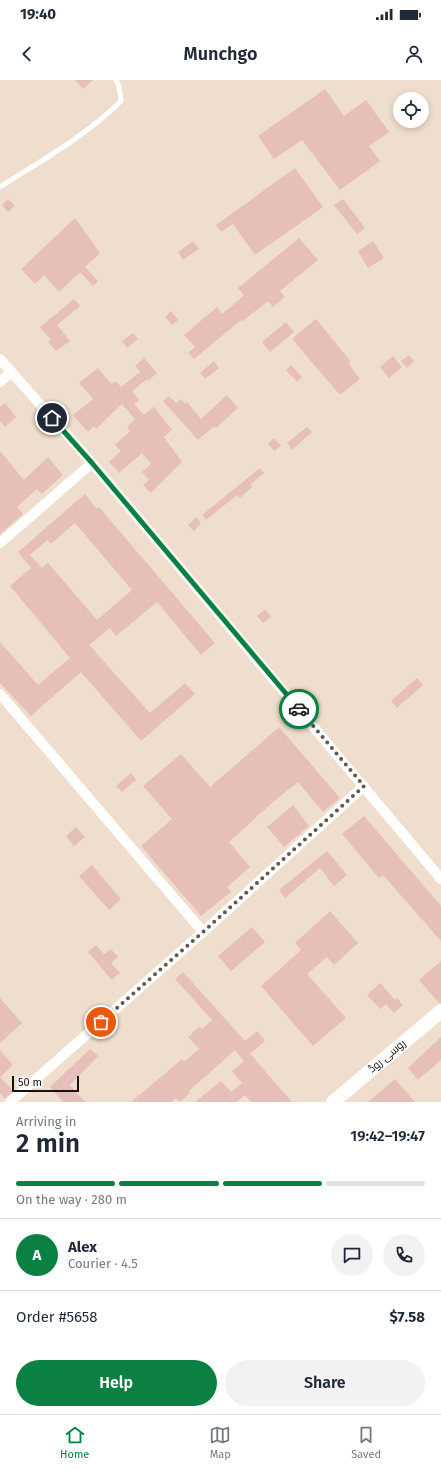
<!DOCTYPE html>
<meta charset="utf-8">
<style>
body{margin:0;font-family:"Fira Sans",Cairo,sans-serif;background:#f2f2f3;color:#1f2937;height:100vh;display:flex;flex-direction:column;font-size:15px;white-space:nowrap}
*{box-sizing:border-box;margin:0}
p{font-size:13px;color:#747a83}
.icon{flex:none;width:22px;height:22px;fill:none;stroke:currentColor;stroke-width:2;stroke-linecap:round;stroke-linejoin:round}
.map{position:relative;height:1022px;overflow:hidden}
.side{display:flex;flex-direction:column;background:#fff;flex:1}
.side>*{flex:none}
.fabs{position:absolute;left:393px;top:12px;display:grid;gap:8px}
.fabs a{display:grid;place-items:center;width:36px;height:36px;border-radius:50%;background:#fff;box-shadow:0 2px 6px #0003;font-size:20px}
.scale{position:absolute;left:12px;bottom:10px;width:67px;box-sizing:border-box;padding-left:4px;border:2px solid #18120d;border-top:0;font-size:11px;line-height:14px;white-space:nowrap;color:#18120d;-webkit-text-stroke:3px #fff;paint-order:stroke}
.pin{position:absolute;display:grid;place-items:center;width:34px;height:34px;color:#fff;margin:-17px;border:2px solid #fff;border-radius:50%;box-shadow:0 1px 4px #0007}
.courier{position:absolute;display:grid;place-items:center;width:40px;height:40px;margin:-20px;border:3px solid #0b8043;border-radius:50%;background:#fff;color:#222;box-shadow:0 1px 5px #0007}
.headline em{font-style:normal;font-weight:600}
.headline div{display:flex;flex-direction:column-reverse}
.headline{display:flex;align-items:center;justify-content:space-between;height:68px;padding:0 16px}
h1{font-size:26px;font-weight:600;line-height:30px}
.bar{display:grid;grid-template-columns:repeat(4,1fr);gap:6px 4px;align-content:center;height:48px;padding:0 16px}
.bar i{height:5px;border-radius:3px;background:#e0e1e3}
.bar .on{background:#0b8043}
.bar p{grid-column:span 4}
.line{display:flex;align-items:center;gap:10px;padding:0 16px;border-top:1px solid #e0e1e3}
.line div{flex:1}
.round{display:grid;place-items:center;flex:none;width:42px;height:42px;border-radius:21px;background:#f2f2f3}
.action{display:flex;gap:8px;margin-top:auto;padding:8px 16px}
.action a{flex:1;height:46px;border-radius:24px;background:#0b8043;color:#fff;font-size:16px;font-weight:600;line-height:46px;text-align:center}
.action a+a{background:#f2f2f3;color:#1f2937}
.status{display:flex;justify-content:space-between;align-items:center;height:28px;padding:0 20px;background:#fff;direction:ltr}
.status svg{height:11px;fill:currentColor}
header{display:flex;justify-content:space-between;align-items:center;height:52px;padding:0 16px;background:#fff;font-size:18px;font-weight:600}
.dock{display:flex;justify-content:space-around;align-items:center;height:56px;border-top:1px solid #e0e1e3;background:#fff;font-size:11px;color:#747a83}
.dock a{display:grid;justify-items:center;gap:2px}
.dock .on{color:#0b8043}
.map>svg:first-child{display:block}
.building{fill:#e6bfb9;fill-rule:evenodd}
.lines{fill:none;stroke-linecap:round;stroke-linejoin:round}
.service{stroke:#fff;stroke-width:5}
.minor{stroke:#fff;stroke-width:10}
.secondary{stroke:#fff;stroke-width:14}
.done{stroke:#635950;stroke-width:4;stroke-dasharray:0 7.2}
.route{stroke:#0b8043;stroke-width:5}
.labels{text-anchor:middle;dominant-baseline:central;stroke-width:3;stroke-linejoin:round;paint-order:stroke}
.street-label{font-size:11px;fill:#18120d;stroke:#fff}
</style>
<div class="status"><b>19:40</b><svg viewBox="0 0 49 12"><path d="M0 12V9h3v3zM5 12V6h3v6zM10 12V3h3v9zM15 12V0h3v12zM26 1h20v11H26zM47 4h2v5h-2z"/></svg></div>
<header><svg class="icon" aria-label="back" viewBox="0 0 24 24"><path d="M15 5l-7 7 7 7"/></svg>Munchgo<svg class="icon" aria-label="person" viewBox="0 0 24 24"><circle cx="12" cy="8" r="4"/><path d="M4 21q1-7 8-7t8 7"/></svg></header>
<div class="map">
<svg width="441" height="1022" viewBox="0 0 441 1022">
<rect width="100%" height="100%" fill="#efdecd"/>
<path class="building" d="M75 0H93L83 9Z
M325 9 344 36 366 20 389 52 369 66 380 81 340 110 302 60 274 79 258 56Z
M295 88 323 127 255 175 233 144 221 152 216 145Z
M8 119 15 126 8 132 2 125Z
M343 119 365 148 357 154 334 125Z
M75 138 100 173 85 187 98 201 93 206 80 192 59 212 44 195 35 204 21 189Z
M299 158 318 180 280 211 285 217 273 227 268 221 243 241 241 240 194 279 188 273 195 267 184 255 217 227 222 234 233 225 244 215 238 208Z
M193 161 199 169 183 180 178 172Z
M373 161 384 178 368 188 358 171Z
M74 219 80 226 57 245 70 261 56 271 48 262 51 260 40 247Z
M171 231 178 240 172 245 165 237Z
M316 239 351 282 348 283 360 299 340 315 292 259Z
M286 242 294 252 270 272 262 262Z
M133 253 138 259 127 268 122 261Z
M409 275 414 281 407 288 401 281Z
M393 276 402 287 389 298 380 287Z
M144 278 157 293 148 301 147 299 132 311 139 320 134 324 144 335 153 327 155 328 172 350 164 357 182 382 151 413 143 405 149 400 142 392 151 384 142 373 119 393 109 382 121 371 115 365 130 351 127 347 135 339 122 324 96 349 94 346 88 352 73 335 93 319 79 303 98 288 111 304 116 301 121 307 140 292 135 286Z
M214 281 219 288 205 299 200 293Z
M291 285 302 297 297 302 286 290Z
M227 315 238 328 216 348 214 346 198 360 163 321 169 316 176 323 181 319 185 324 187 322 201 339Z
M5 323 16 337 5 347 0 341V327Z
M307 347 312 352 292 370 287 363Z
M274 358 281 366 274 371 268 364Z
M0 371 24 400 48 377 63 395 42 414 37 409 17 427 23 434 0 454Z
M260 388 264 393 250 405 252 407 240 418 237 415 206 440 202 435Z
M85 414 97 429 99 427 215 563 201 575 157 522 116 556 110 548 89 565 150 633 185 603 195 614 141 661 81 592 31 636 0 603V562L38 605 70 578 10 506 31 488 18 472ZM75 443 132 510 97 540 48 483 42 488 30 475 47 460 51 464Z
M196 437 201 443 194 451 188 445Z
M265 529 271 537 263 543 257 536Z
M417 598 423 605 397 628 391 621Z
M279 647 340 718 323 732 298 702 273 722 229 762 250 787 227 807 231 812 201 836 141 766 172 739 143 706 181 674 210 707Z
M131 693 136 700 122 712 116 706Z
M293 725 309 746 284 767 267 747Z
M364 736 441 826V861L383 795 379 798 342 754Z
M76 747 85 757 74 766 66 756Z
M327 771 347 795 334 806 320 788 285 818 279 810Z
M92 785 121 819 109 830 79 796Z
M330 831 358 863 334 885 327 877 307 894 346 938 313 966 261 906 301 870 295 863Z
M252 847 265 862 231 891 218 876Z
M96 865 104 874 111 869 118 877 111 883 120 893 112 900 88 872Z
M441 881V923H439L419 900Z
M183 892 245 961 257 951 265 961 250 974 292 1022H251L245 1015 237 1022H195L221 1001 231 1012 242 1003 232 991 244 981 235 970 189 1011 190 1013 180 1022 176 1018 172 1022H131L182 979 184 982 199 969 188 957 199 947 202 949 212 940 175 899Z
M380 903 395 920 397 918 403 925 394 933 386 924 380 929 367 915Z
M0 918 22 943 0 963Z
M441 957V980L418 1000 408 988Z
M90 969 98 976 70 1005 85 1022H63L50 1007Z
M0 970 13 985 0 997 13 1011 5 1019 0 1013Z
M395 999 415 1022H368Z"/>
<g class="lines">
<path class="service" d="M0 107C41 81 86 56 121 21L119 6 116 0"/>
<path class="minor" d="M0 279 92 383 441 799
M0 302 11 292
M0 463 92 383
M0 614 203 852
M10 1022 203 852 364 706"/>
<path class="secondary" d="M333 1022 441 931"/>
</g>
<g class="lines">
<path class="done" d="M101 942 203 852 364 706 299 629"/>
<path class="route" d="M52 338 92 383 299 629"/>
</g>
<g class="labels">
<g class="street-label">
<text transform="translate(387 976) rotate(-40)">روسی روڈ</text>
</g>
</g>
</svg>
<div class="fabs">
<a><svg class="icon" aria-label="locate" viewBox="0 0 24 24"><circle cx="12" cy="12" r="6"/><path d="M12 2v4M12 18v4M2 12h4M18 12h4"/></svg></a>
</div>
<div class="scale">50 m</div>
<div class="pin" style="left:101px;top:942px;background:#ea580c"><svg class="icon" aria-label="bag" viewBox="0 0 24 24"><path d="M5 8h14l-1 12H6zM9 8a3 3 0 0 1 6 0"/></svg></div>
<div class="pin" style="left:52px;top:338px;background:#1f2937"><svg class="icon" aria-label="home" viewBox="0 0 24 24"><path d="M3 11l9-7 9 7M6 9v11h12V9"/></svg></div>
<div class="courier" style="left:299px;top:629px"><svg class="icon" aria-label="car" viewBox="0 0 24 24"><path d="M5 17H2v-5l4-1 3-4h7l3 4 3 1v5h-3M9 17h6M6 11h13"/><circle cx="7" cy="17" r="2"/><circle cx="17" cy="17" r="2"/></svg></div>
</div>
<section class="side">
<div class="headline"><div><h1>2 min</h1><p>Arriving in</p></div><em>19:42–19:47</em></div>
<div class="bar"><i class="on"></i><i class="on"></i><i class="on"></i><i></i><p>On the way · 280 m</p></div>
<div class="line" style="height:72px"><b class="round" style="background:#0b8043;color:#fff">A</b><div><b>Alex</b><p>Courier · 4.5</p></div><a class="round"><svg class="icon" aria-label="chat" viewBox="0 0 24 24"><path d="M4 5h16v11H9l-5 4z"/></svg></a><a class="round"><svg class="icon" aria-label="phone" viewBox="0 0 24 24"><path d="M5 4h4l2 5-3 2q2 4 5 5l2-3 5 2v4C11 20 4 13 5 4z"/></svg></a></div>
<div class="line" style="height:52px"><div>Order #5658</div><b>$7.58</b></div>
<div class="action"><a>Help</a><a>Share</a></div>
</section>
<nav class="dock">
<a class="on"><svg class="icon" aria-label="home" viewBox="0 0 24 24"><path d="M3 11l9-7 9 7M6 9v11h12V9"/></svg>Home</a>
<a><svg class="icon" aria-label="map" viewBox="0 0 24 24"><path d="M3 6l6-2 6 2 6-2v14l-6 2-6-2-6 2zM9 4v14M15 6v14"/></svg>Map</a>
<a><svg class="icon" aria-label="saved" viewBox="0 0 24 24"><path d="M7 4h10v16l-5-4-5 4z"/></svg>Saved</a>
</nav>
